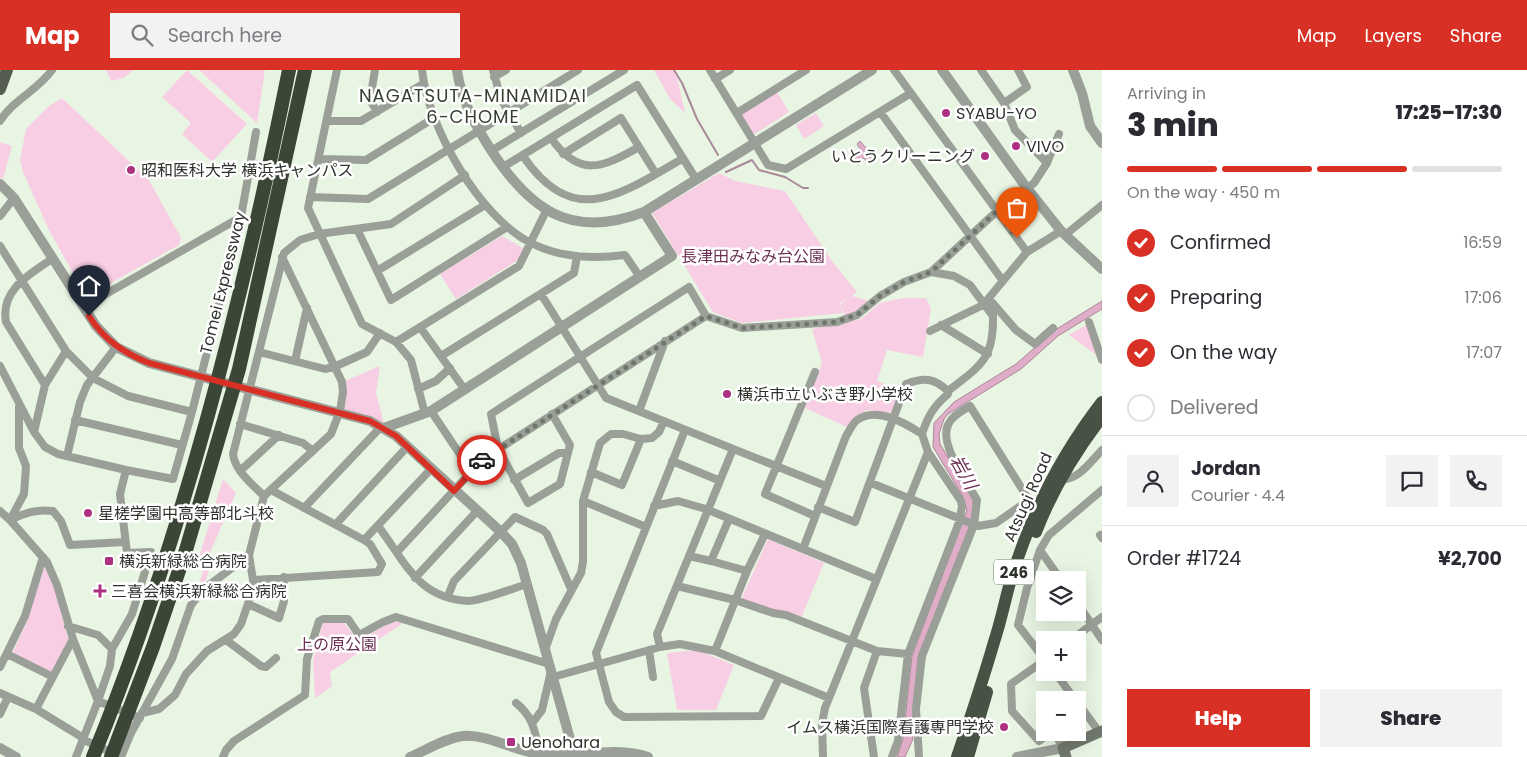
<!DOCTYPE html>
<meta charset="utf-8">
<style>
body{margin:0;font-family:Poppins,"Noto Sans JP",sans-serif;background:#f2f2f3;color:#2b2b33;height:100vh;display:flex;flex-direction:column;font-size:19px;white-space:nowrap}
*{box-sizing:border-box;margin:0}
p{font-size:16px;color:#7c7c81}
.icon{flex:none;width:28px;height:28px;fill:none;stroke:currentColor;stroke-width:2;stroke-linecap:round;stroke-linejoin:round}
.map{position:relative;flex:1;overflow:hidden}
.panel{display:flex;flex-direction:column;background:#fff;width:425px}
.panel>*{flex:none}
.tools{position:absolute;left:1036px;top:501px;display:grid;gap:10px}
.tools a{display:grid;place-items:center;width:50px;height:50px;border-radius:0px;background:#fff;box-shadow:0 5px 20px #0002;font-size:25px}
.pin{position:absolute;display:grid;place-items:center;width:42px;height:42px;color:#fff;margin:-51px -21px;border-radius:50% 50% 50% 0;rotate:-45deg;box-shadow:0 0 5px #0007}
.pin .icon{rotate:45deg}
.courier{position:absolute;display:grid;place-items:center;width:50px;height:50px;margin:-25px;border:4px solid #d93025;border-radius:50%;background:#fff;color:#222;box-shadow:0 1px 6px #0007}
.summary em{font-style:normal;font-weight:800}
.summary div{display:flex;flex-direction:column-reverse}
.summary{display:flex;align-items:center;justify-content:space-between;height:85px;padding:0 25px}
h1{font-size:32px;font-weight:800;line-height:38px}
.bar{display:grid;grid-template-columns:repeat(4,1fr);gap:8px 5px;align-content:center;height:60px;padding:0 25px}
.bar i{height:6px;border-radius:4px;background:#e1e1e2}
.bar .active{background:#d93025}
.bar p{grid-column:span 4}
.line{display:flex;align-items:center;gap:12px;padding:0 25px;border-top:1px solid #e1e1e2}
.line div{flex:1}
.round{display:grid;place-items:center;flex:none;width:52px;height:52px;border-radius:0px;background:#f2f2f3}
ol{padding:0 25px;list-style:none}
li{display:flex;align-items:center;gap:15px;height:55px}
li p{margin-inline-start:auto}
li .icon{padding:5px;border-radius:50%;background:#d93025;color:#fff;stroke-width:4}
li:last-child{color:#7c7c81}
li i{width:28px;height:28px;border:2px solid #e1e1e2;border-radius:50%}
.action{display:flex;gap:10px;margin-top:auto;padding:10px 25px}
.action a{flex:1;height:58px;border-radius:0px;background:#d93025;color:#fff;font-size:20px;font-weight:800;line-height:58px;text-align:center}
.action a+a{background:#f2f2f3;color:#2b2b33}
header{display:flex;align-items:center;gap:30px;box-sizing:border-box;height:70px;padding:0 25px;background:#d93025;color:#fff}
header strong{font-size:24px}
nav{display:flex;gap:28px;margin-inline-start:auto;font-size:18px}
.search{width:350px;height:45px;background:#f2f2f3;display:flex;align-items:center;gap:12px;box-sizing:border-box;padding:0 18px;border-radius:0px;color:#7c7c81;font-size:19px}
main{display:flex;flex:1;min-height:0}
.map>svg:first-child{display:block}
.green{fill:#f8cee4}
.water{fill:#dfadc7;stroke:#aa8898}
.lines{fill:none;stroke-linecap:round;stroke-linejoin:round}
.stream{stroke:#aa8898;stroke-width:2}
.minor{stroke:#9a9f98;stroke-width:8}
.tertiary{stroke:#9a9f98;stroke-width:10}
.secondary{stroke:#71786d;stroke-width:11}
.primary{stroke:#545d50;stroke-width:12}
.trunk{stroke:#485244;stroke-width:12}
.motorway{stroke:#3c4637;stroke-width:14}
.done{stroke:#6f766c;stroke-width:5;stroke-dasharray:0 9}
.route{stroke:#d93025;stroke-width:6}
.poi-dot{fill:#ae3181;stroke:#fff;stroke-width:2}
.labels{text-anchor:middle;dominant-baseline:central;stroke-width:5;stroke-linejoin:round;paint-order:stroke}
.shield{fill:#fff;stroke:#6d706b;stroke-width:1}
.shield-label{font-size:15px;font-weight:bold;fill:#2e322c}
.poi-label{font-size:16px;fill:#2e322c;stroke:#fff;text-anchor:start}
.park-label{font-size:16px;fill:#6b2f53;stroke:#fff}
.street-label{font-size:16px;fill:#2e322c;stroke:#fff}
.neighbourhood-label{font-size:18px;letter-spacing:1px;fill:#363f31;stroke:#fff}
.water-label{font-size:18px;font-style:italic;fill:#6c3054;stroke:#fff}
</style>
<header>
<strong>Map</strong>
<div class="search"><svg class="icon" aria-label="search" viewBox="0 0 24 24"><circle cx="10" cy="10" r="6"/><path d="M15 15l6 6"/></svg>Search here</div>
<nav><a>Map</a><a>Layers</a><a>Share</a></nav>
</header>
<main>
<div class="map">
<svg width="1102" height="687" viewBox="0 0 1102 687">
<rect width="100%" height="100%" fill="#e9f5e3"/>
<path class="green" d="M106 0H133L124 8 111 11Z
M187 0 247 54 212 92 182 64 191 53 162 27Z
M199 0H265L257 53Z
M654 0H673L677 7 685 43 670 29Z
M777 22 789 42 753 65 740 45Z
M62 28 149 110 181 168 179 175 86 227 48 158 23 102 20 90 26 59 49 36Z
M816 43 824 56 804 69 796 55Z
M0 72 12 76 3 109 0 108Z
M719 103 735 111 785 121 832 191 857 222 852 226 869 231 856 241 845 246 840 234 850 227 839 233 843 243 741 253 713 242 652 143Z
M502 166 523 178 518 190 456 229 440 204Z
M903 228H926L931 238 923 287 887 280 877 311 900 320 894 343 867 340 847 357 805 338 822 293 812 259 861 249 880 233Z
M1088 254 1099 287 1069 265Z
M380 296 376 323 384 354 344 339 347 321 345 311Z
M223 409 236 423 209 485V499L205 515 200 511 204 498 200 484Z
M768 469 824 493 801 548 741 530Z
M45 493 54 517 69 571 51 604 12 584 25 556Z
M281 511 282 530 257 519 260 513Z
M393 551 403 553 330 602 332 616 315 628 313 591 322 555 325 553H344L358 571Z
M697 580 734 595 716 640H677L667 583Z"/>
<path class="water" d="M860 71 865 77 871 79V94L866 92 864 87 858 95 852 92 862 82 857 74Z
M1102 231V239L1058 266 1021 299 948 344 944 349 939 364 940 374 973 429V447L918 587 911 660 913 669 905 687H897L903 669 912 586 967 440 962 425 933 377 934 353 954 332 1016 294 1055 260Z"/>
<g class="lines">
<path class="stream" d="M674 0 682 13 697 49 718 85
M726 102 752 90 759 100 785 107 803 118H808"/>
<path class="minor" d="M337 0 308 138 362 254 396 272 411 290 425 344
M375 0 370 30 377 42
M422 0C428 57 479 147 531 173 560 188 593 189 625 185L640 207
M493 0 501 29 521 63
M710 0 768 95 786 99 911 23
M894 0 1027 182
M981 0 1004 33 1015 60 1047 93
M494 7 506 0
M715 9 730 0
M1004 33 1027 17 1018 0
M737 43 806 0
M881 43 1003 211
M0 51C13 30 38 20 52 0
M327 51H361L423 14
M551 68C579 108 602 98 639 77
M496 78 624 0
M563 84 621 48 656 104
M523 86C574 161 622 123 682 89
M319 89 366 90 434 48
M503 97 637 15 696 109
M310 127 368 129 578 0
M0 146 14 128
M357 159 391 230 507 157
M1065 165 1102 135
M0 176 66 281 93 308 128 326 192 342 173 409 126 400 120 424 127 483 151 482 132 544 112 579 110 596 98 631 140 648
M377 201 485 135
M931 202 996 142 1034 113 1047 93 1059 64
M541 224 606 328 826 416
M989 229 1016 260 1035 274 1053 258
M83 237 241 147 256 62
M1089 252 1102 290
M941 255 988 284
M420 257 465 320
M930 261 983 235 1027 182 1061 161
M396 272 519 196 546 141
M66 281 45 315 34 362 45 377 58 384 126 400
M259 282 325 299 334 297 367 282 380 263
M441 286 574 203 577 186
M295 291 307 238
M0 296 34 362
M815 302 765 424 815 446
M45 315 6 252C0 220 30 204 52 189
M418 319 436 311 450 298
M19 337V378L26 396 24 424 10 450 47 492 57 515 73 569 98 631 76 687
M431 341 471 401
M639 341 665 271
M192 342 241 147
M552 344 570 375 560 414 528 433 498 379 491 344 689 217 706 246
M75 350 182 375
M240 354 303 373 313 381
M685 360 596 583 609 632 616 642 624 647 761 646 779 608
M67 386 80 332 87 315 116 277
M672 391 718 410
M240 401 279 365
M591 402 622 415 641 369
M1061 409C1077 412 1092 390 1102 380
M514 410 559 383H568
M871 413 978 456 996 453 1029 430
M271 420 364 470 431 399
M264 426C252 414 235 401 233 384L284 183 300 170 319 164 391 154 465 105
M583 431 646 457
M654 436 678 431 706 439 876 509
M818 437 855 452 906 314C924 307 934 308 948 321
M304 438 378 360 384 358
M0 441 10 450C25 443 36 439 53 441L61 451 70 475 125 472
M729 449 711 491 747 501
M336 454 407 377
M378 456C405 491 417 528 468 531 481 531 514 518 527 514
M1100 465 1102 468
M803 479 846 366C849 362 852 354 857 350 877 336 905 353 922 364L928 382 961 431 962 437 958 455 908 584 898 671 892 687
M1040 480 1061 510
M397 482 483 389 706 246 742 258 837 252 857 245 880 226 904 212 931 202 954 206 970 215 993 246C994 290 980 296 948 321V324C933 337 928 346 922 364
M689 486 711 491
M415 508 477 441
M253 510 378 502 382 494 370 474 364 470
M677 516 735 530 773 543 786 545 877 581 908 584
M448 526 454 511 515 447 543 460 547 464 571 519
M248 534 279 548 284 531V507
M1078 534 1102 570
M68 556 98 565 112 579
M226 570 261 596 266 597 276 588
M1071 570 1102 547
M660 577 657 564 733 379
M545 580 556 549 581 503 583 492V431L600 373 611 364H623L641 369 652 368 659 362 664 351
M649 580 653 607
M715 581 747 501 765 464
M7 584 53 607
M1045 590 1018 555 1027 518 1040 480 1049 465 1102 420
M1045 590 1011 614 1012 641 1039 671 1051 662
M0 597 25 546 43 487
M1055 602 1075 630
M553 607 660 577 680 574 715 581 829 628
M0 623 36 639 80 666 84 670 115 684
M516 633C534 647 535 663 540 684
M1078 633 1100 663
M36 639 73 569
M142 643 159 639 175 625 186 604 207 581 234 564 241 554 252 522 253 510 249 485
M0 644 8 627
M533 652 542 640 551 601
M1054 662 1063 678
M121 687 131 663 172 589 191 535 204 519 249 485 264 426 331 364 340 341 343 322 342 312 282 187
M223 687 226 680 234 671 305 625 307 589 319 551 323 549H348L359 565 383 552 396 547 549 594
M823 687 822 653 825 638 928 382
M874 687 864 618 877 581
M919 687 916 639 922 586 974 455 977 430C967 412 937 372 949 353 953 345 962 341 970 336L1029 430 1038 435"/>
<path class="tertiary" d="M457 0C461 30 475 55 491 80 530 140 571 170 644 142L872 0
M942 0 1023 113 1061 161 1102 199
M1073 0 1082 23 1090 56 1102 73
M0 114 14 128 96 256 116 277 149 293 370 351 396 366 501 462 512 474 521 493 575 687
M384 358 431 341 672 186 644 142
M0 678 16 687
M410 687C427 680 445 668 463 666 490 664 518 683 545 685 579 687 615 676 648 687
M1017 687 1063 678"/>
<path class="secondary" d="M1066 687 1063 678 1102 661"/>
<path class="primary" d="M0 19 7 0"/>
<path class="trunk" d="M1036 462C1052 421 1075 382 1102 347
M957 687C970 649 983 610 994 572 1001 551 1005 530 1011 509 1031 444 1060 386 1102 332
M968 687 987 622"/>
<path class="motorway" d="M93 687C183 467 242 233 289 0
M111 687 153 577 186 480 239 299 305 0"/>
</g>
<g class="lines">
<path class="done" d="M482 390 706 246 742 258 837 252 845 249 857 245 880 226 904 212 931 202 996 142 1017 168"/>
<path class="route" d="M89 246C104 270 124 283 149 293L370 351 396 366 454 421 482 390"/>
</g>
<g class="poi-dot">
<circle cx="946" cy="43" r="5"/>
<circle cx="1016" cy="76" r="5"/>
<circle cx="985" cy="86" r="5"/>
<circle cx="131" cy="100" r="5"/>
<circle cx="727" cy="324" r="5"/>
<circle cx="88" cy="443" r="5"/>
<rect x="104" y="486" width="10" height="10" rx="2.5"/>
<path d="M97.5 513.5h5v5h5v5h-5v5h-5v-5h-5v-5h5z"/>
<circle cx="1004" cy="657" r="5"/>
<rect x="506" y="667" width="10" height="10" rx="2.5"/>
</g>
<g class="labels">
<rect class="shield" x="994" y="489.5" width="40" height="25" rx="4"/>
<g class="shield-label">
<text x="1014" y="502">246</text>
</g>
<g class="poi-label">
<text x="956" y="43">SYABU-YO</text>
<text x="1026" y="76">VIVO</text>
<text x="975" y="86" text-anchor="end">いとうクリーニング</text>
<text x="141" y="100">昭和医科大学 横浜キャンパス</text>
<text x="737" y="324">横浜市立いぶき野小学校</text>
<text x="98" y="443">星槎学園中高等部北斗校</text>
<text x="119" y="491">横浜新緑総合病院</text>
<text x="111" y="521">三喜会横浜新緑総合病院</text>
<text x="994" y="657" text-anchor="end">イムス横浜国際看護専門学校</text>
<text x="521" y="672">Uenohara</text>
</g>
<g class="park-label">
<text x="753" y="186">長津田みなみ台公園</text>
<text x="337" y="574">上の原公園</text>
</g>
<g class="street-label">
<text transform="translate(223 213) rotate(-76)">Tomei Expressway</text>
<text transform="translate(1028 427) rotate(-66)">Atsugi Road</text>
</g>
<g class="neighbourhood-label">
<text x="473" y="25">NAGATSUTA-MINAMIDAI<tspan x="473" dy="21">6-CHOME</tspan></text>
</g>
<g class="water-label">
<text transform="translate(964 402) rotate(61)">岩川</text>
</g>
</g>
</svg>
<div class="tools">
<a><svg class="icon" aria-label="layers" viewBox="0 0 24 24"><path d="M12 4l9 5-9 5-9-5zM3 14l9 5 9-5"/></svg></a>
<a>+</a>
<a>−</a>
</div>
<div class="pin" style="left:1017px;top:168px;background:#ea580c"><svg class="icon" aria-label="bag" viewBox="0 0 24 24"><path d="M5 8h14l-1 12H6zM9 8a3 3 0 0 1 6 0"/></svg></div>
<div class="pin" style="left:89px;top:246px;background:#1f2937"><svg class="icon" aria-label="home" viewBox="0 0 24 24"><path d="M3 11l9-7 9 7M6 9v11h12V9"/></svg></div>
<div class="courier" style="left:482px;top:390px"><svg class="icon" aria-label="car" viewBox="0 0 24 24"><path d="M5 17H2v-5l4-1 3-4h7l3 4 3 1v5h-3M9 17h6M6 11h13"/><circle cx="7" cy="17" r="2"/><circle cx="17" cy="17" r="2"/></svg></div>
</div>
<section class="panel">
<div class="summary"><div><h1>3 min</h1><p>Arriving in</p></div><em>17:25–17:30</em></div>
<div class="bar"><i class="active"></i><i class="active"></i><i class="active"></i><i></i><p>On the way · 450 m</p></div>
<ol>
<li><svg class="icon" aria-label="check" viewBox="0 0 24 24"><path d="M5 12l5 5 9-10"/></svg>Confirmed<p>16:59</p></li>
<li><svg class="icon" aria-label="check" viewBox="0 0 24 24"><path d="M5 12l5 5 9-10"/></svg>Preparing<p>17:06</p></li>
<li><svg class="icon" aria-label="check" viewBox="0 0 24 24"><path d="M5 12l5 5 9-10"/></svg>On the way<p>17:07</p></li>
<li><i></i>Delivered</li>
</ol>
<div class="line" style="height:90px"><a class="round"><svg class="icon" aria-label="person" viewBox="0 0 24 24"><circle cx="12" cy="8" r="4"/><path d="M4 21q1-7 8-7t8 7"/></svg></a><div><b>Jordan</b><p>Courier · 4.4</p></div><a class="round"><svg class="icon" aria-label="chat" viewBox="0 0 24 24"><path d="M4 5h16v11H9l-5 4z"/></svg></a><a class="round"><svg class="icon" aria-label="phone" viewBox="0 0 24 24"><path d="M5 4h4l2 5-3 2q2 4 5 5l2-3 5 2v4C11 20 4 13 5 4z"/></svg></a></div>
<div class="line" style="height:65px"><div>Order #1724</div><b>¥2,700</b></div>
<div class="action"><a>Help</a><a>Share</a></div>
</section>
</main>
